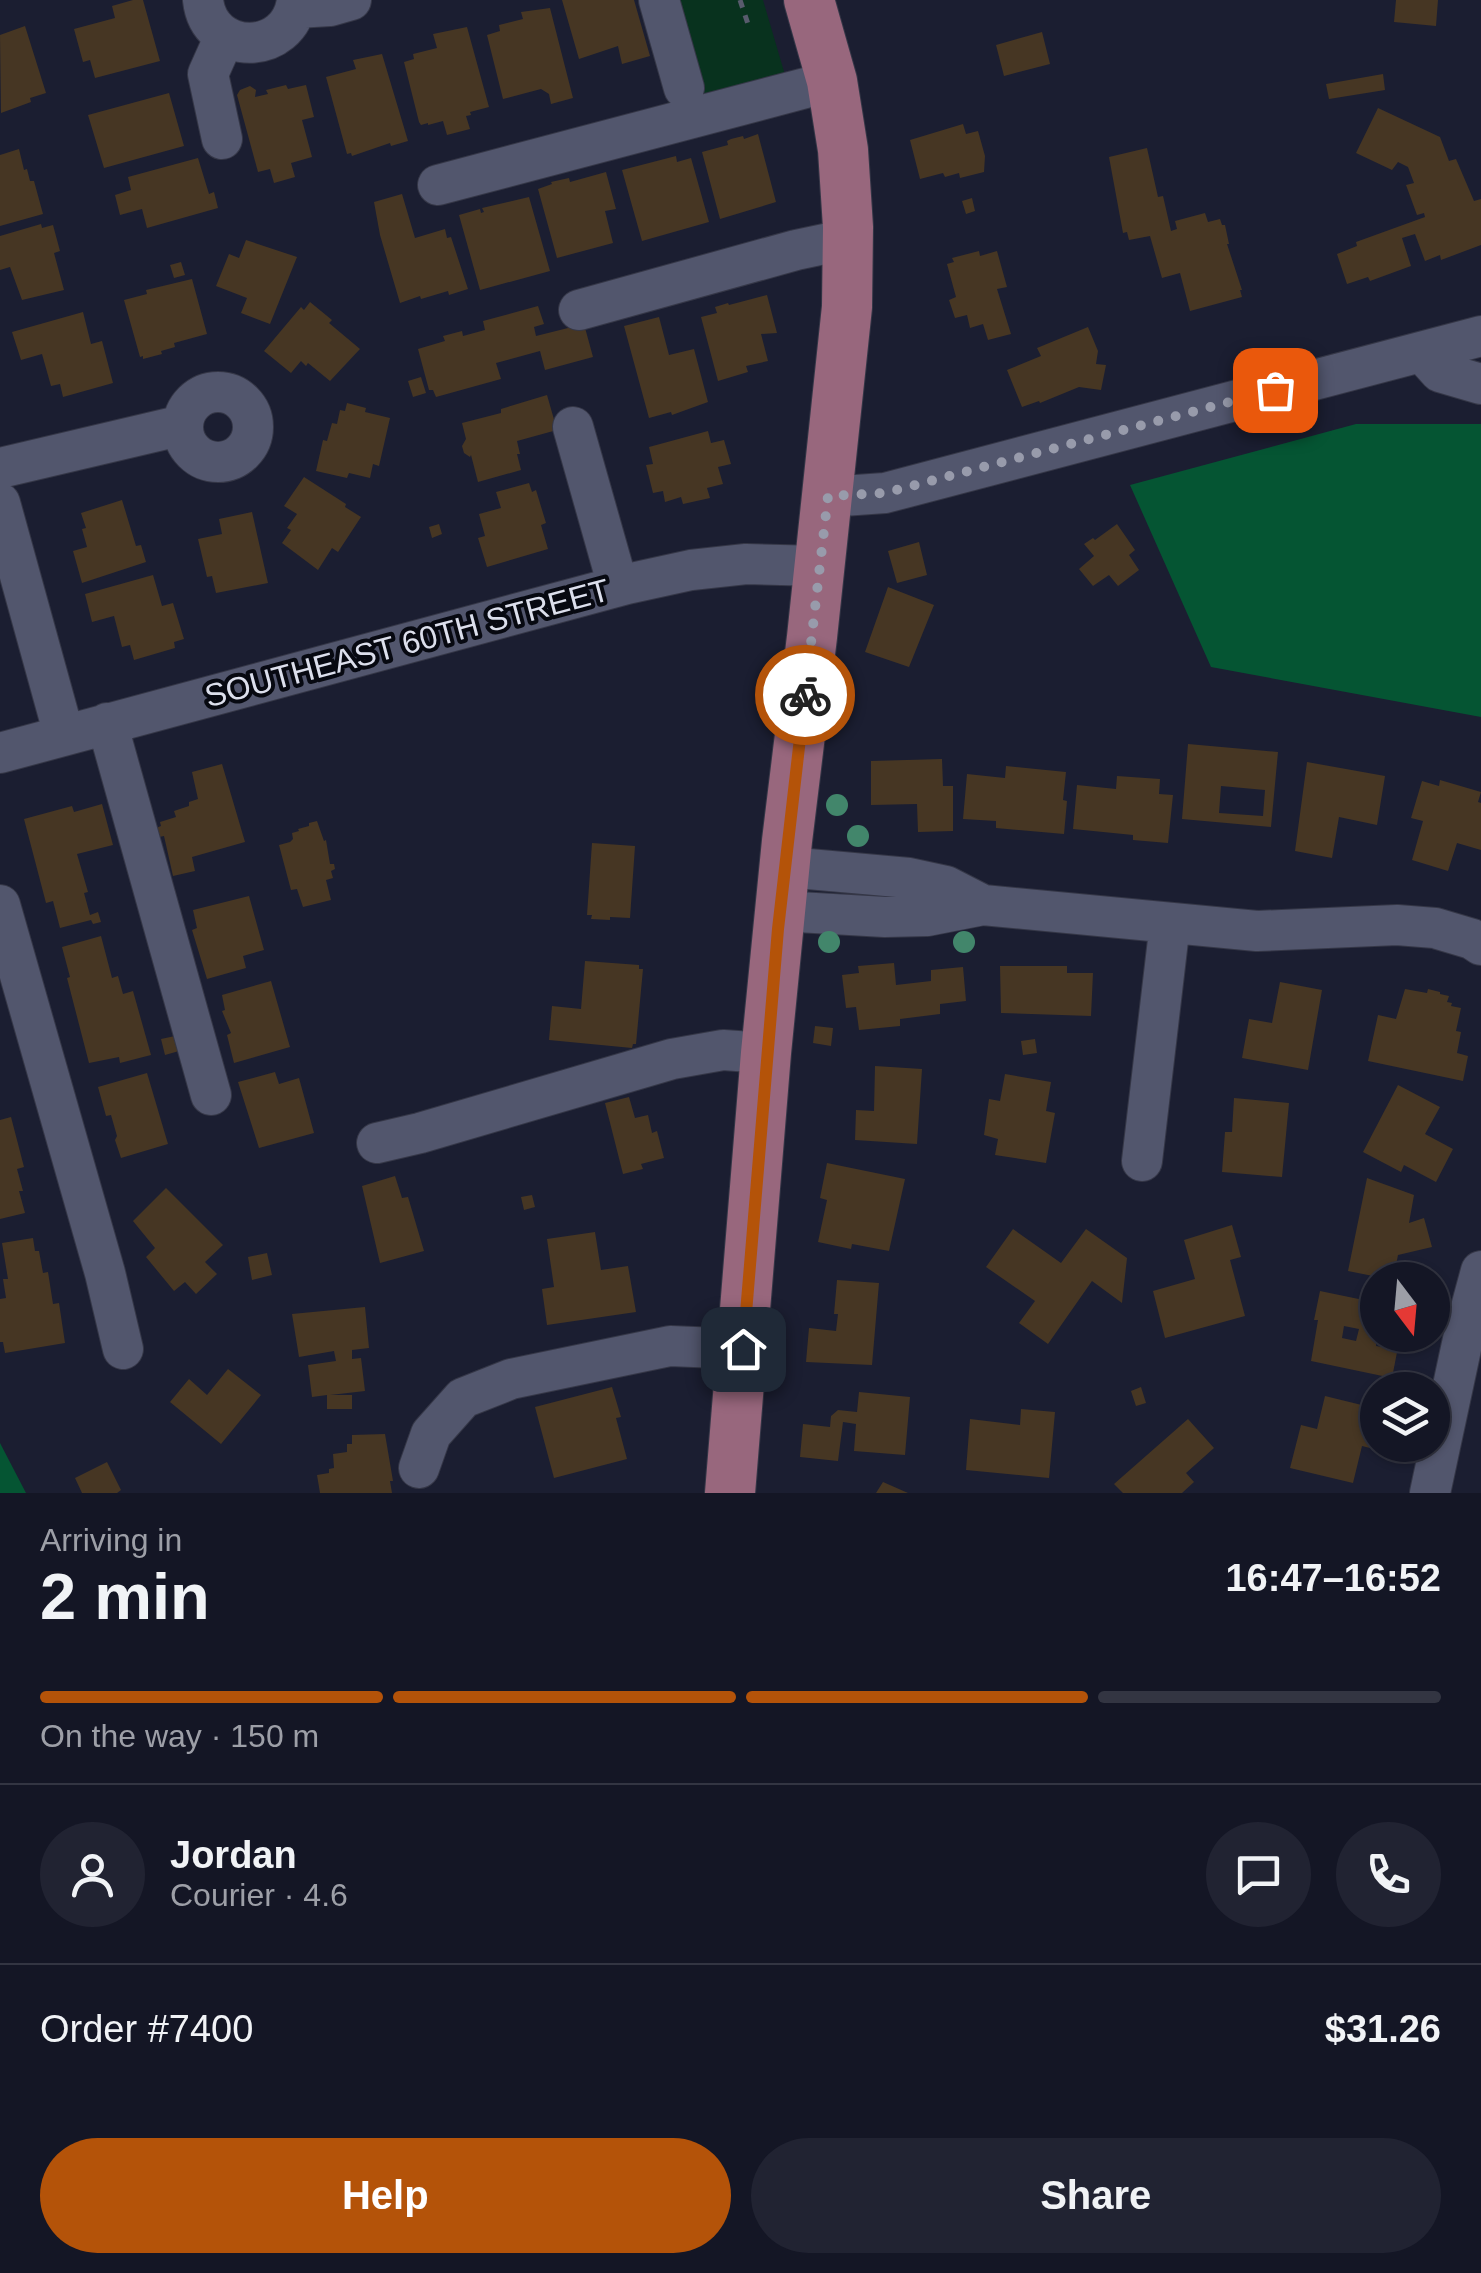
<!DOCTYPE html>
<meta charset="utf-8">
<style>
body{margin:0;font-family:Arial,sans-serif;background:#212332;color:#f1f3f6;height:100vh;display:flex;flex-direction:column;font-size:38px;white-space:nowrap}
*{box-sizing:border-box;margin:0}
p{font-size:32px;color:#9d9fa7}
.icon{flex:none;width:55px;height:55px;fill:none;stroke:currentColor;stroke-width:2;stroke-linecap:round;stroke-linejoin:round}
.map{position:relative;height:1493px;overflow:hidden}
.drawer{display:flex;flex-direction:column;background:#141625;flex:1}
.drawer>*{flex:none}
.needle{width:65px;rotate:164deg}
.fabs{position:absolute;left:1360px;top:1262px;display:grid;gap:20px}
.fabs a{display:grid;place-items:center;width:90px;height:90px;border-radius:50%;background:#141625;box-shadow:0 2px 8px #0004,0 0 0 2px #333542;font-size:50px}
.pin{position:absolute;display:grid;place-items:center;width:85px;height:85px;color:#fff;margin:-42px;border-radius:20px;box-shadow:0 5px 15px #0006}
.courier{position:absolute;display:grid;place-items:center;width:100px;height:100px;margin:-50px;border:8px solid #b45309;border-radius:50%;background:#fff;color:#222;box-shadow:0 2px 12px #0007}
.head em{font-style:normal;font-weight:800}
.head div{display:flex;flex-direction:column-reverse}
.head{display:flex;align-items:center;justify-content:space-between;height:170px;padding:0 40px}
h1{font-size:65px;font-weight:800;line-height:75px}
.bar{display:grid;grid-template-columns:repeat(4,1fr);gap:15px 10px;align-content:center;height:120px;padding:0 40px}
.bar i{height:12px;border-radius:8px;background:#333542}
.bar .current{background:#b45309}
.bar p{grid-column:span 4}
.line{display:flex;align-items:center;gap:25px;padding:0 40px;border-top:2px solid #333542}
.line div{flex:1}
.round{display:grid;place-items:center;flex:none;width:105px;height:105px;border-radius:52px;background:#212332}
.cta{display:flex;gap:20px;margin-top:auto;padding:20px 40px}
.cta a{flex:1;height:115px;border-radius:60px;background:#b45309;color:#fff;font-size:40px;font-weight:800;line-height:115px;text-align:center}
.cta a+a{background:#212332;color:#f1f3f6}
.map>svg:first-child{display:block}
.green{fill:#08321e}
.forest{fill:#055533}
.building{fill:#463623;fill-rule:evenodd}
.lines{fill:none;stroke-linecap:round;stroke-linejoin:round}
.minor-casing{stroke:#353747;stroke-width:42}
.major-casing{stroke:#353747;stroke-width:52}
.path{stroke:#585b6d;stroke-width:5;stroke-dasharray:8 8;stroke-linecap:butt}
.minor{stroke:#52566d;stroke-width:40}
.major{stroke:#98677d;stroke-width:50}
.tree{fill:#42866b}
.done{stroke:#989bab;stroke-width:10;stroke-dasharray:0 18}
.route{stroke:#b45309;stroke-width:12}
.labels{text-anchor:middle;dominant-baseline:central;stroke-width:8;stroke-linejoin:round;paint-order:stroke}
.street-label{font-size:32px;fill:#dcdfec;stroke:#070911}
</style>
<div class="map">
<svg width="1481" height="1493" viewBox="0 0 1481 1493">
<rect width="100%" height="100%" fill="#1b1e31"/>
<path class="green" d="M643 0H763L785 75 670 108Z"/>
<path class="forest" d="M1356 424H1481V717L1211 667 1130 485Z
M0 1443 26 1493H0Z"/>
<path class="building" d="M133 0H143L160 61 95 78 90 60 83 62 74 29 115 18 112 6Z
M562 0H634L650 56 622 64 618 46 579 59Z
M1396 0H1438L1436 26 1394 22Z
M550 8 573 98 551 104 549 94 541 89 503 99 487 35 500 31 499 25 523 19 521 12Z
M25 26 46 93 30 98 31 102 1 113 0 35Z
M467 27 489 107 470 112 471 115 466 116 470 129 447 135 443 121 428 125V123L421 125 419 122 404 62 414 59 413 54 437 48 433 34Z
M1042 32 1050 64 1004 76 996 45Z
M382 54 408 141 391 146 390 143 352 156 351 153 347 154 326 77 356 69 353 60Z
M1383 74 1385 90 1329 99 1326 84Z
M286 85 288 89 306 85 314 117 302 120 312 157 291 163 295 177 274 183 270 169 258 172 237 95 240 90 250 86 256 90 255 97 268 94 266 90Z
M169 93 184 146 104 168 88 115Z
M1378 108 1440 137 1449 161 1456 159 1474 201 1481 199V245L1441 260 1440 255 1425 261 1415 234 1402 238 1411 266 1370 281 1368 277 1347 284 1337 254 1357 246 1356 242 1425 217 1424 213 1417 215 1406 185 1414 183 1408 167 1398 162 1392 170 1356 153Z
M963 124 966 134 978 131 985 156 984 172 960 178 959 173 945 177 943 173 920 179 910 140Z
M758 134 776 202 720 219 702 152 728 145 727 141 731 139 743 136 744 139Z
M1147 148 1158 197 1163 196 1171 231 1177 229 1175 221 1205 213 1208 222 1220 219 1222 225H1225L1229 244H1227L1242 290H1240L1242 297 1190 311 1180 273 1162 278 1150 236 1129 240 1127 232 1123 233 1109 157Z
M19 149 24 170 27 169 30 181H34L43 214 0 226V155Z
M676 156 677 162 691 158 709 222 642 241 622 170Z
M198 158 209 194 214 192 218 208 147 228 142 209 120 215 115 195 131 190 128 177Z
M606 172 616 209 605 211 613 243 557 258 538 189 552 184 551 182 569 178 570 182Z
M402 194 415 238 445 229 447 238 451 237 468 289 449 295 448 291 421 299 420 296 400 303 380 235 374 202Z
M529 197 550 271 480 290 459 215 480 209 481 213 484 212 482 208Z
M972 198 975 211 966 214 962 201Z
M41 224 42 228 53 225 60 251 54 253 64 290 22 300 10 267 0 270V236Z
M246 240 297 257 270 324 241 313 247 298 216 286 229 254 239 258Z
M979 251 980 256 997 251 1007 287 997 289 1011 334 988 340 983 324 970 328 967 315 955 318 949 300 956 297 947 264 954 262 952 258Z
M181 262 185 275 174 278 170 265Z
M192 279 207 334 174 343 175 347 161 351 162 354 143 359V356L140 357 124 300 147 294 146 290Z
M767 295 777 333 761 334 768 361 746 366 748 372 718 381 701 317 717 313 715 307 728 303 729 305Z
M310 302 332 320 329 323 360 349 330 381 308 363 306 366 301 361 291 373 264 351 301 307 304 310Z
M538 306 544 324 534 327 536 336 584 324 593 357 545 370 540 351 496 363 501 379 436 397 433 390H429L418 349 445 341 443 336 462 331 463 336 485 330 483 321Z
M83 312 91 344 102 341 113 383 63 397 60 384 51 386 42 354 21 360 12 332Z
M659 317 669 355 694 349 708 402 672 415 671 412 649 418 624 326Z
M1088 327 1098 351 1096 364 1106 365 1101 390 1079 387 1040 403 1039 401 1022 407 1007 370 1041 356 1037 348Z
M421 377 426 393 413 397 408 381Z
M547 395 557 430 517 441 520 454H517L521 470 478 482 471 455 470 457 464 453 462 446 466 439 462 423 501 413V409Z
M347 403 366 408 365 412 390 418 379 466 373 464 370 478 349 473 347 478 316 471 323 440 327 441 332 423 337 424 340 410 345 411Z
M708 431 711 443 724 440 731 464 718 467 723 484 707 488 710 498 683 504 681 497 665 502 663 491 653 493 646 465 653 464 649 447Z
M304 477 346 504 345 507 361 517 338 552 332 548 318 570 282 543 291 530 287 528 297 514 284 506Z
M529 483 532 492 536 490 546 523 541 525 548 549 487 567 478 538 485 536 479 514 501 508 496 492Z
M122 500 136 546 141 545 146 562 82 583 73 551 87 547 82 529 86 528 81 513Z
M252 512 268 583 216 593 212 576 207 577 198 539 222 534 219 519Z
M439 524 442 534 432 538 429 527Z
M1117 524 1135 550 1129 555 1139 570 1118 586 1109 575 1093 586 1079 569 1094 556 1084 544 1093 538 1095 540Z
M919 542 927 575 897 583 888 551Z
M153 575 162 606 173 603 184 639 174 642 175 648 134 660 130 645 122 647 114 616 92 622 85 594Z
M888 587 934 605 909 667 865 652Z
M1188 744 1278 752 1271 827 1182 819ZM1221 786 1265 790 1263 816 1219 813Z
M942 759 943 786H953V831L918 832 917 804 871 805V761Z
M1307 762 1385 776 1377 825 1339 817 1332 858 1295 851Z
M222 764 245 842 192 857 195 871 173 876 164 836 159 837 156 828 161 826 160 822 176 817 174 811 189 806V802L198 799 192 772Z
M1006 766 1066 772 1063 800 1067 801 1064 834 996 828V821L963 819 967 774 1005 778Z
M1117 776 1160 779 1159 794 1173 795 1168 843 1133 840V835L1073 829 1077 785 1116 789Z
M1440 780 1481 792 1478 802 1481 803V850L1457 843 1448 871 1412 860 1423 821 1411 818 1422 781 1439 786Z
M102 804 113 845 77 854 88 892 84 893 90 915 98 912 101 922 93 924 91 920 60 928 53 901 46 903 24 819 72 806 74 812Z
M317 821 324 841 326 840 330 864H334L335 869 331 871 333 878 326 880 331 900 303 907 297 889 291 890 279 845 290 842 293 839 292 833 299 831 298 829 309 826V823Z
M592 843 635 846 630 918 610 917V920L591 919 592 915H587Z
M249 896 264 950 243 956 246 968 207 979 192 930 197 928 193 910Z
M101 936 112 978 118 976 123 994 133 991 151 1055 120 1063 119 1057 89 1063 67 978 70 977 62 947Z
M585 961 639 965V969H643L636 1044H633L632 1048 549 1040 552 1006 581 1009Z
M894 963 896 985 931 981V970L963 967 966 1001 940 1004V1014L900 1019V1026L859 1030 856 1007 846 1008 842 975 859 973 858 966Z
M1000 966H1067V973H1093L1091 1016 1001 1013Z
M271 981 290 1047 234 1063 227 1035 231 1033 222 1011 225 1010 222 995Z
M1280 982 1322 990 1308 1070 1242 1058 1249 1019 1272 1023Z
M1405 989 1427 993 1428 989 1440 992V994L1449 996 1447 1002 1452 1003 1451 1006 1461 1008 1456 1031 1461 1032 1457 1053 1468 1056 1463 1081 1368 1061 1378 1015 1396 1019Z
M815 1026 833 1028 831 1046 813 1043Z
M175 1036 179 1051 165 1055 161 1039Z
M1035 1039 1037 1053 1023 1055 1021 1041Z
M875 1066 922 1069 917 1144 855 1140 856 1110 874 1111Z
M275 1072 279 1084 299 1078 314 1133 259 1148 238 1082Z
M147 1073 168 1144 121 1158 115 1140 117 1136 111 1115 106 1116 98 1087Z
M1005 1074 1051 1082 1046 1111 1055 1113 1046 1163 995 1155 998 1139 984 1135 989 1099 1000 1101Z
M1398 1085 1440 1107 1425 1134 1453 1149 1436 1182 1404 1165 1401 1172 1363 1152Z
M629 1097 635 1118 648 1115 652 1133 657 1131 664 1158 641 1164 643 1169 623 1174 605 1103Z
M1234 1098 1289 1103 1282 1177 1222 1172 1225 1132H1232Z
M11 1117 24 1167 17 1169 23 1191H19L25 1213 0 1219V1120Z
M827 1163 905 1179 889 1251 852 1244 851 1249 818 1242 827 1200 820 1198Z
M395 1176 402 1198 408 1197 424 1251 380 1263 362 1186Z
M1367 1178 1414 1195 1409 1223 1424 1218 1432 1247 1398 1255 1393 1280 1348 1271Z
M166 1188 223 1245 205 1262 217 1274 196 1294 185 1282 174 1291 146 1257 155 1248 133 1221Z
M532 1195 535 1207 524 1210 521 1197Z
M1232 1225 1241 1257 1230 1260 1245 1316 1165 1338 1153 1291 1195 1279 1184 1240Z
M1013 1229 1061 1263 1086 1229 1127 1258 1122 1303 1092 1281 1048 1344 1019 1323 1035 1301 986 1267Z
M595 1232 601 1270 628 1266 636 1312 547 1325 542 1289 554 1287 547 1239Z
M33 1238 35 1251H39L43 1273 48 1272 53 1304 59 1303 65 1343 5 1353 3 1342H0V1299L6 1298 3 1279H8L2 1243Z
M267 1253 272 1275 252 1280 248 1257Z
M837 1280 879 1283 872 1365 806 1362 809 1328 836 1331 838 1314H834Z
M1320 1291 1378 1303 1376 1346 1382 1347 1384 1339 1399 1342 1392 1378 1311 1361 1318 1320H1314ZM1344 1326 1359 1329 1356 1341 1342 1338Z
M365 1307 369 1348 352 1350V1359L361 1358 365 1391 330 1395H352V1409H327V1395L312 1397 308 1365 336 1361 334 1351 299 1357 292 1314Z
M228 1369 261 1395 221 1444 170 1402 189 1379 207 1395Z
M612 1387 621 1417 616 1418 627 1459 554 1478 535 1407Z
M1141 1387 1146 1403 1136 1406 1131 1391Z
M859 1392 910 1397 905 1455 854 1451 856 1424 843 1422 838 1461 800 1457 803 1424 830 1427 831 1416 838 1410 857 1412Z
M1325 1396 1378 1409V1445L1370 1443V1448L1362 1446 1353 1483 1290 1468 1301 1425 1317 1429Z
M1021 1409 1055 1412 1049 1478 966 1470 970 1419 1020 1425Z
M1188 1419 1214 1448 1186 1473 1194 1482 1182 1493H1123L1114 1484Z
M385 1434 393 1481H390L392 1493H320L317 1475 329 1473V1469L334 1468 333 1454 347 1452V1444H352V1435Z
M107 1462 121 1490 117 1493H82L75 1478Z
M883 1482 908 1493H876Z"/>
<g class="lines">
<defs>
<path id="minor" d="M203 0C209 57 290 57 297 0
M659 0 684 88
M296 8 330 6 351 0
M222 139 208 74 225 36
M438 185 832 81
M579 310 796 250 848 239
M1422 352 1440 372 1481 384
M183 427a35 35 0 1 1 70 0a35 35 0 1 1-70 0Z
M573 427 618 586
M0 468 183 425
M828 497 885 493 1481 336
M0 503 64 735
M107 723 211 1095
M0 753 627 584 691 570 746 564 819 566
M786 867 909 878 946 886 983 905
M0 905 105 1273 123 1349
M780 911 885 917 927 916 983 905 1257 931 1397 925 1435 928 1472 939 1481 945
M377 1143 420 1133 672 1059 723 1050 766 1053
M1142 1161 1170 923
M419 1468 431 1434 463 1398 511 1379 670 1346 743 1349
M1430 1493 1465 1330 1481 1271"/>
<path id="major" d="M730 1493 766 1053 787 841 812 637 847 307 848 227 843 150 832 81 809 0"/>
</defs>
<use href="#minor" class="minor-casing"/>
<use href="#major" class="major-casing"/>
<path class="path" d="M740 0 748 24"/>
<use href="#minor" class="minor"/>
<use href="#major" class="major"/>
</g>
<g class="tree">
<circle cx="837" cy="805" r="11"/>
<circle cx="858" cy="836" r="11"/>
<circle cx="829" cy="942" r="11"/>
<circle cx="964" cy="942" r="11"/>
</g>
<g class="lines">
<path class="done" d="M805 695 828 496 885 493 1275 390"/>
<path class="route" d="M743 1349 778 929 805 695"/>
</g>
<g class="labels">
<g class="street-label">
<text transform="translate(407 643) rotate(-15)">SOUTHEAST 60TH STREET</text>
</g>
</g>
</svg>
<div class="fabs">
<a><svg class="needle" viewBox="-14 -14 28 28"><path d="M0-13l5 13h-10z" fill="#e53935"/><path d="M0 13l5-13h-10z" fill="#9d9fa7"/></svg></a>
<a><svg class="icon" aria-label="layers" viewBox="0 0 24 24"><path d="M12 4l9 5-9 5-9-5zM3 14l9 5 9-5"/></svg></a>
</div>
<div class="pin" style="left:1275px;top:390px;background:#ea580c"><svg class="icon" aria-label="bag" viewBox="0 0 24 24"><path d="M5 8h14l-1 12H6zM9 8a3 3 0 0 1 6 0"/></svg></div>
<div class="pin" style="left:743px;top:1349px;background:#1f2937"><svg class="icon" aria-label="home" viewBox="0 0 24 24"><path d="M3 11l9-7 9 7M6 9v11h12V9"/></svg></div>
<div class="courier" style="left:805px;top:695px"><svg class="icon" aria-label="bike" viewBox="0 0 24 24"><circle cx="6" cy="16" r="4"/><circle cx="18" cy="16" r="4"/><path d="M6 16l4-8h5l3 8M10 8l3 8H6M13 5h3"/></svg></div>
</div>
<section class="drawer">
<div class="head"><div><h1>2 min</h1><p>Arriving in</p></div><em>16:47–16:52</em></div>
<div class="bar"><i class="current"></i><i class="current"></i><i class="current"></i><i></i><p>On the way · 150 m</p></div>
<div class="line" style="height:180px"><a class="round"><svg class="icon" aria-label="person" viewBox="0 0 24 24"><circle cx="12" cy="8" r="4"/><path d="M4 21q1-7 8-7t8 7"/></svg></a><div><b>Jordan</b><p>Courier · 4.6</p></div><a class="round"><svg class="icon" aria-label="chat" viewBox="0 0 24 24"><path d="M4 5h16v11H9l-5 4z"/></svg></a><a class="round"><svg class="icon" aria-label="phone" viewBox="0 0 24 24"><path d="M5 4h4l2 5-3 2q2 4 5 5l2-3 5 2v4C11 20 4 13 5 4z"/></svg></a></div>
<div class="line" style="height:130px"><div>Order #7400</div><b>$31.26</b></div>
<div class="cta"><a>Help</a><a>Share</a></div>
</section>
